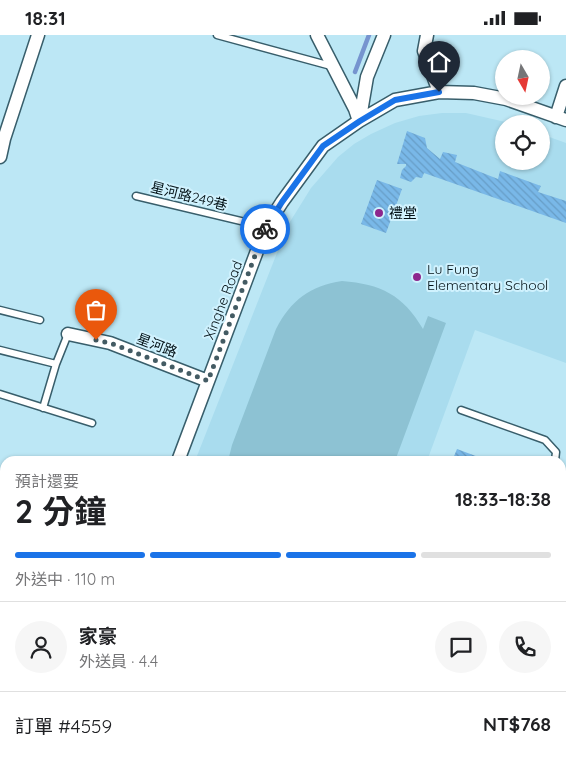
<!DOCTYPE html>
<html lang="zh-TW">
<meta charset="utf-8">
<style>
body{margin:0;font-family:Quicksand,"Noto Sans TC",sans-serif;background:#f6f6f6;color:#202124;height:100vh;display:flex;flex-direction:column;font-size:19px;white-space:nowrap}
*{box-sizing:border-box;margin:0}
p{font-size:16px;color:#757577}
.icon{flex:none;width:28px;height:28px;fill:none;stroke:currentColor;stroke-width:2;stroke-linecap:round;stroke-linejoin:round}
.map{position:relative;flex:1;overflow:hidden}
.details{position:absolute;left:0px;top:421px;width:566px;height:311px;display:flex;flex-direction:column;background:#fff;border-radius:15px 15px 0 0;box-shadow:0 1px 4px #0004}
.details>*{flex:none}
.needle{width:32px;rotate:171deg}
.controls{position:absolute;left:495px;top:15px;display:grid;gap:10px}
.controls a{display:grid;place-items:center;width:55px;height:55px;border-radius:50%;background:#fff;box-shadow:0 1px 4px #0004;font-size:25px}
.pin{position:absolute;display:grid;place-items:center;width:42px;height:42px;color:#fff;margin:-51px -21px;border-radius:50% 50% 50% 0;rotate:-45deg;box-shadow:0 0 5px #0007}
.pin .icon{rotate:45deg}
.courier{position:absolute;display:grid;place-items:center;width:50px;height:50px;margin:-25px;border:4px solid #1a73e8;border-radius:50%;background:#fff;color:#222;box-shadow:0 1px 6px #0007}
.headline em{font-style:normal;font-weight:700}
.headline div{display:flex;flex-direction:column-reverse}
.headline{display:flex;align-items:center;justify-content:space-between;height:85px;padding:0 15px}
h1{font-size:32px;font-weight:700;line-height:38px}
.bar{display:grid;grid-template-columns:repeat(4,1fr);gap:8px 5px;align-content:center;height:60px;padding:0 15px}
.bar i{height:6px;border-radius:4px;background:#e0e0e0}
.bar .on{background:#1a73e8}
.bar p{grid-column:span 4}
.line{display:flex;align-items:center;gap:12px;padding:0 15px;border-top:1px solid #e0e0e0}
.line div{flex:1}
.round{display:grid;place-items:center;flex:none;width:52px;height:52px;border-radius:26px;background:#f6f6f6}
.status{display:flex;justify-content:space-between;align-items:center;height:35px;padding:0 25px;background:#fff;direction:ltr}
.status svg{height:14px;fill:currentColor}
.map>svg:first-child{display:block}
.built{fill:#a9dcee}
.pitch{fill:#8dc2d3}
.lines{fill:none;stroke-linecap:round;stroke-linejoin:round}
.stream{stroke:#7694cf;stroke-width:4.5}
.building{fill:url(#building-back-hatch)}
.lane-casing{stroke:#385e6b;stroke-width:9}
.street-casing{stroke:#385e6b;stroke-width:15}
.secondary-casing{stroke:#385e6b;stroke-width:21}
.lane{stroke:#fff;stroke-width:6}
.street{stroke:#fff;stroke-width:12}
.secondary{stroke:#fff;stroke-width:19}
.done{stroke:#435b63;stroke-width:5;stroke-dasharray:0 9}
.route{stroke:#1a73e8;stroke-width:6}
.poi-dot{fill:#8d278d;stroke:#d0f2fe;stroke-width:2}
.labels{text-anchor:middle;dominant-baseline:central;stroke-width:4;stroke-linejoin:round;paint-order:stroke}
.street-label{font-size:14px;fill:#021015;stroke:#d0f2fe}
.poi-label{font-size:14px;fill:#021015;stroke:#d0f2fe;text-anchor:start}
</style>
<div class="status"><b>18:31</b><svg viewBox="0 0 49 12"><path d="M0 12V9h3v3zM5 12V6h3v6zM10 12V3h3v9zM15 12V0h3v12zM26 1h20v11H26zM47 4h2v5h-2z"/></svg></div>
<div class="map">
<svg width="566" height="732" viewBox="0 0 566 732">
<defs>
<pattern id="building-back-hatch" width="6" height="6" patternUnits="userSpaceOnUse" patternTransform="scale(1.25)"><rect width="6" height="6" fill="#79b8e8"/><path d="M-1 5l2 2M0 0l6 6M5-1l2 2" fill="none" stroke="#679dc6"/></pattern>
</defs>
<rect width="100%" height="100%" fill="#bce7f5"/>
<path class="built" d="M442 78H466L514 89H504V126H541V99L566 108V328L475 295 427 426H195L288 190 311 153 338 122 354 109 371 99 395 88 419 81Z"/>
<path class="pitch" d="M342 246C381 249 403 260 423 294L428 281 446 288 395 426H228L232 410 276 294C291 265 310 251 342 246Z"/>
<g class="lines">
<path class="stream" d="M355 37 369 0"/>
</g>
<path class="building" d="M407 96 425 103 427 113 440 124 443 117 457 120 455 127 498 144 500 136 541 151 538 157 566 166V188L424 138 422 143 416 142 411 147 400 143 402 135 406 131V129H397Z
M377 145 402 154 386 198 361 189Z
M457 414 489 426H452Z"/>
<g class="lines">
<defs>
<path id="lane" d="M217 0 331 31
M136 161 266 192
M0 275 40 285
M0 315 56 329
M0 359 92 388
M43 373 56 329 68 299
M461 375 545 405 556 417 555 426
M561 487 566 488
M0 509 5 510
M0 640 5 641
M0 686H5"/>
<path id="street" d="M317 0 355 74 359 86
M427 0 424 16 439 57
M556 82 566 51
M360 83 367 42 384 0
M0 122 4 104 38 0
M68 299 110 308 208 346
M178 426 266 192 282 167 323 111 359 86 395 65 439 57 474 58 506 64 566 85
M561 642 566 644
M126 728 127 732"/>
<path id="secondary" d="M561 528 566 514
M561 608 566 593
M494 732 496 728
M520 732 522 728"/>
</defs>
<use href="#lane" class="lane-casing"/>
<use href="#street" class="street-casing"/>
<use href="#secondary" class="secondary-casing"/>
<use href="#lane" class="lane"/>
<use href="#street" class="street"/>
<use href="#secondary" class="secondary"/>
</g>
<g class="lines">
<path class="done" d="M96 305 110 308 208 346 265 194"/>
<path class="route" d="M265 194 282 167 323 111 360 86 395 65 439 57"/>
</g>
<g class="poi-dot">
<circle cx="379" cy="178" r="5"/>
<circle cx="417" cy="242" r="5"/>
</g>
<g class="labels">
<g class="street-label">
<text transform="translate(189 161) rotate(14)">星河路249巷</text>
<text transform="translate(223 265) rotate(-69)">Xinghe Road</text>
<text transform="translate(157 310) rotate(21)">星河路</text>
</g>
<g class="poi-label">
<text x="389" y="178">禮堂</text>
<text x="427" y="234">Lu Fung<tspan x="427" dy="16">Elementary School</tspan></text>
</g>
</g>
</svg>
<div class="controls">
<a><svg class="needle" viewBox="-14 -14 28 28"><path d="M0-13l5 13h-10z" fill="#e53935"/><path d="M0 13l5-13h-10z" fill="#757577"/></svg></a>
<a><svg class="icon" aria-label="locate" viewBox="0 0 24 24"><circle cx="12" cy="12" r="6"/><path d="M12 2v4M12 18v4M2 12h4M18 12h4"/></svg></a>
</div>
<div class="pin" style="left:96px;top:305px;background:#ea580c"><svg class="icon" aria-label="bag" viewBox="0 0 24 24"><path d="M5 8h14l-1 12H6zM9 8a3 3 0 0 1 6 0"/></svg></div>
<div class="pin" style="left:439px;top:57px;background:#1f2937"><svg class="icon" aria-label="home" viewBox="0 0 24 24"><path d="M3 11l9-7 9 7M6 9v11h12V9"/></svg></div>
<div class="courier" style="left:265px;top:194px"><svg class="icon" aria-label="bike" viewBox="0 0 24 24"><circle cx="6" cy="16" r="4"/><circle cx="18" cy="16" r="4"/><path d="M6 16l4-8h5l3 8M10 8l3 8H6M13 5h3"/></svg></div>
<section class="details">
<div class="headline"><div><h1>2 分鐘</h1><p>預計還要</p></div><em>18:33–18:38</em></div>
<div class="bar"><i class="on"></i><i class="on"></i><i class="on"></i><i></i><p>外送中 · 110 m</p></div>
<div class="line" style="height:90px"><a class="round"><svg class="icon" aria-label="person" viewBox="0 0 24 24"><circle cx="12" cy="8" r="4"/><path d="M4 21q1-7 8-7t8 7"/></svg></a><div><b>家豪</b><p>外送員 · 4.4</p></div><a class="round"><svg class="icon" aria-label="chat" viewBox="0 0 24 24"><path d="M4 5h16v11H9l-5 4z"/></svg></a><a class="round"><svg class="icon" aria-label="phone" viewBox="0 0 24 24"><path d="M5 4h4l2 5-3 2q2 4 5 5l2-3 5 2v4C11 20 4 13 5 4z"/></svg></a></div>
<div class="line" style="height:65px"><div>訂單 #4559</div><b>NT$768</b></div>
</section>
</div>
